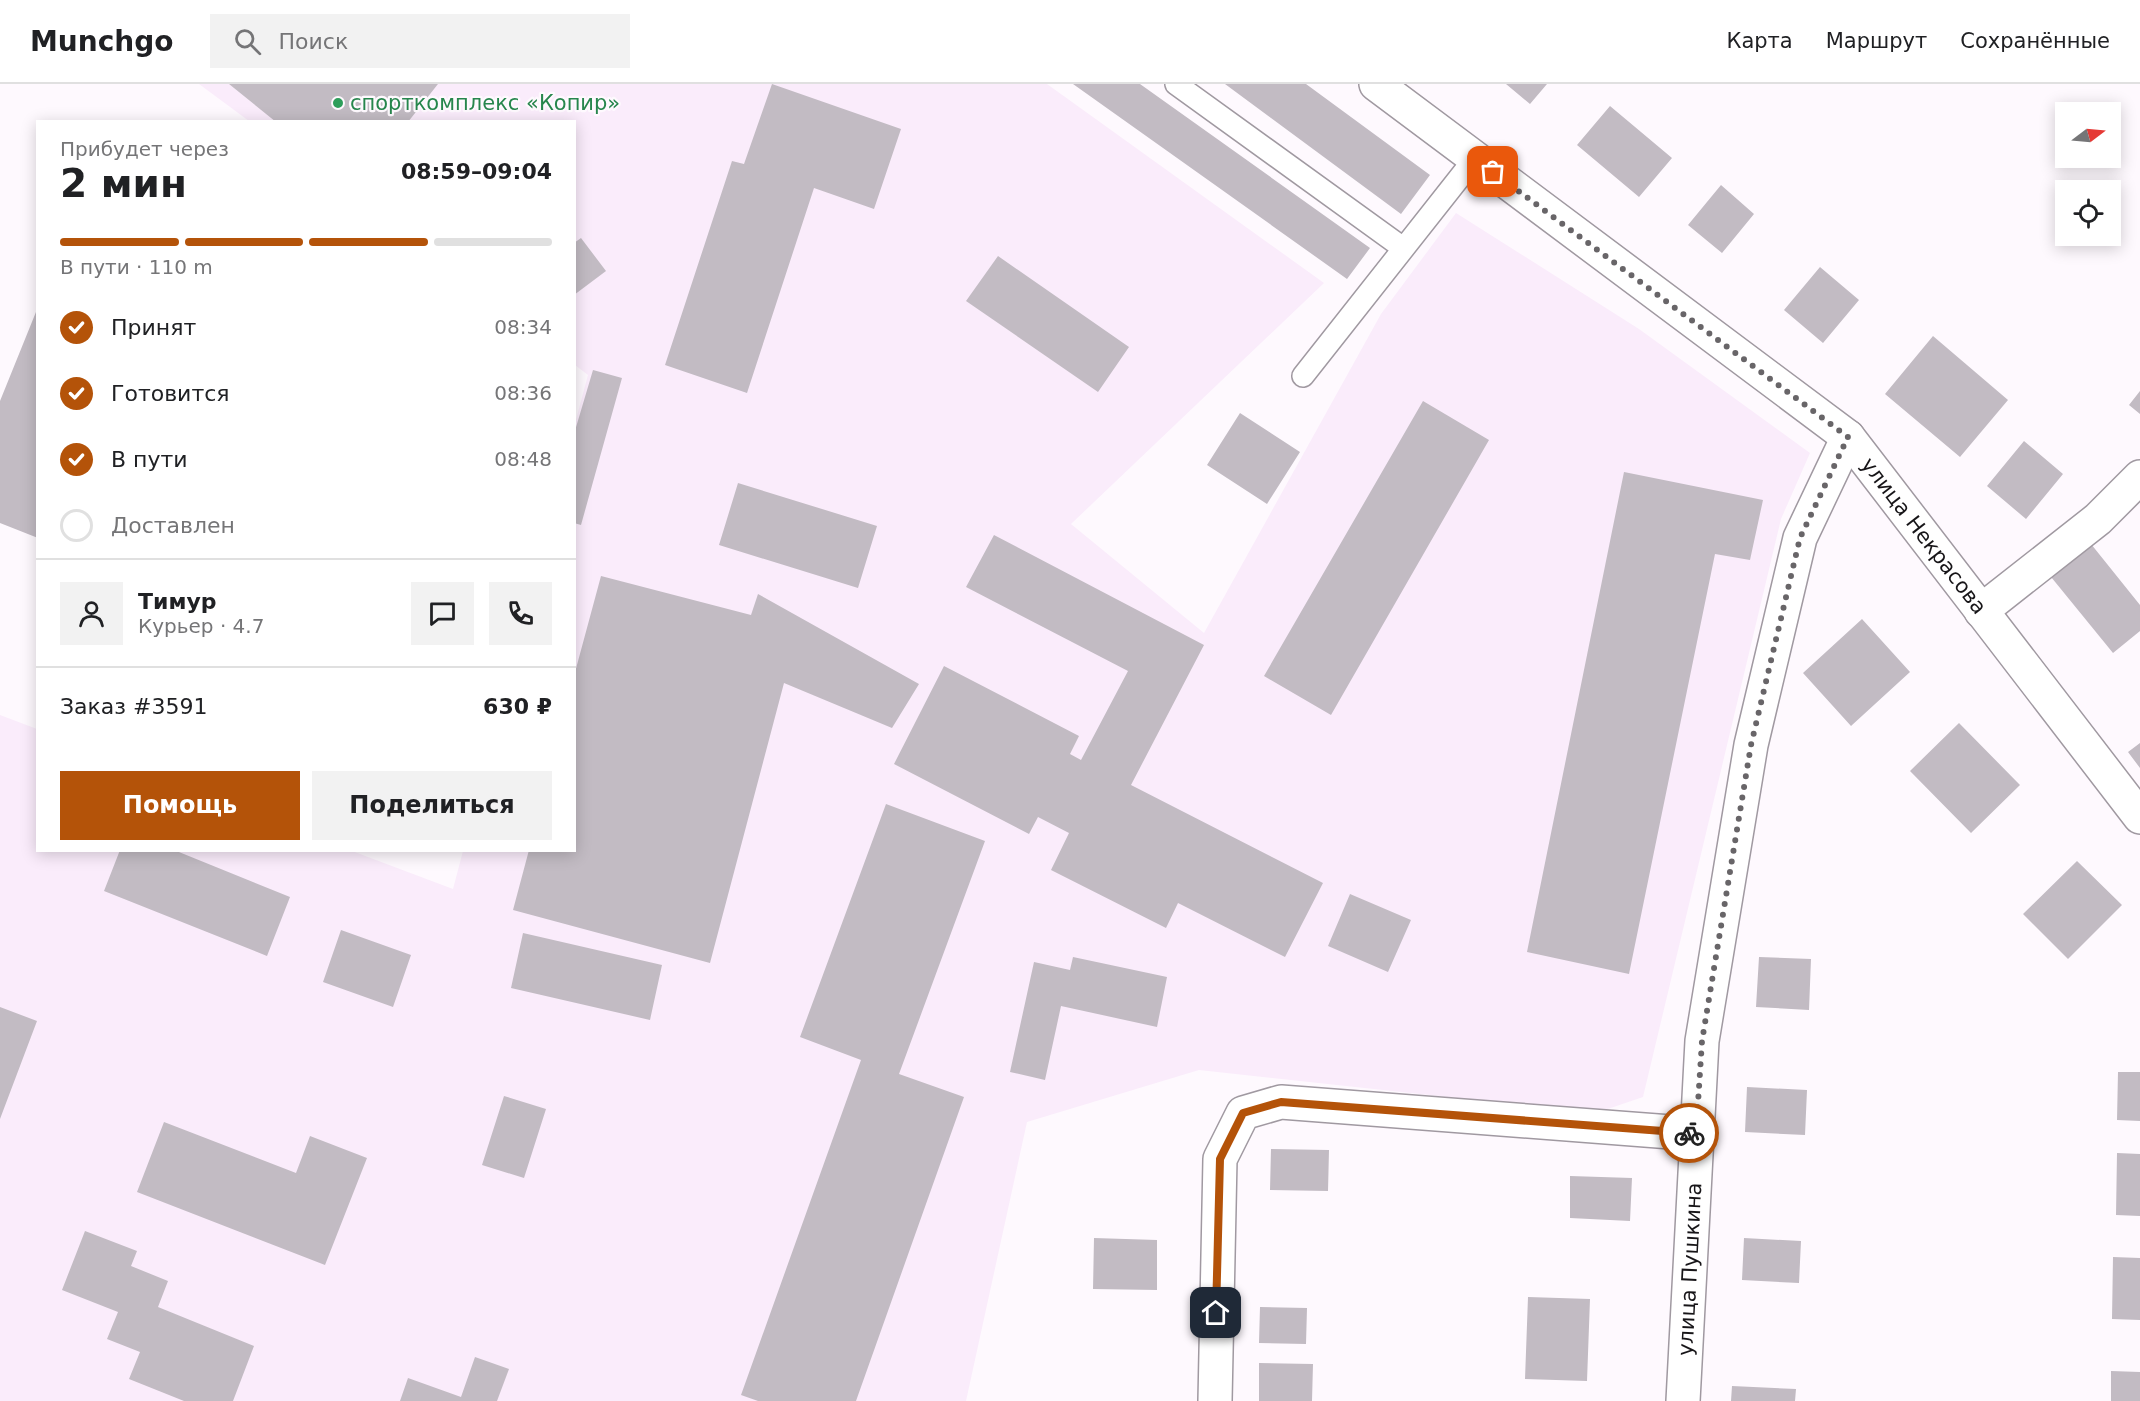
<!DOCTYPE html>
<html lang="ru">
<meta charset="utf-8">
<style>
body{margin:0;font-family:"DejaVu Sans",sans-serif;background:#f2f2f2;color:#202124;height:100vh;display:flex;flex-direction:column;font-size:22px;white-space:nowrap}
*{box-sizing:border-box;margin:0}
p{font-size:20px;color:#757577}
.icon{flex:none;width:33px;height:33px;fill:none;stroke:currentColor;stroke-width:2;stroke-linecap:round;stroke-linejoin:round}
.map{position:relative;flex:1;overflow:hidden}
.drawer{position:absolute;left:36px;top:36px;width:540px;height:732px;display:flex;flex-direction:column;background:#fff;border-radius:0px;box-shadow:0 3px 15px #0003}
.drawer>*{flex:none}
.needle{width:39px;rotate:74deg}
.buttons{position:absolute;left:2055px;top:18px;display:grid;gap:12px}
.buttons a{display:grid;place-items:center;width:66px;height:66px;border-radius:0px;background:#fff;box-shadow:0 3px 15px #0003;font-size:30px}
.pin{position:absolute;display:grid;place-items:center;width:51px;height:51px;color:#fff;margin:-26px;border-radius:12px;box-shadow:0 3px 9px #0006}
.courier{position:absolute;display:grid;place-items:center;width:60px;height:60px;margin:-30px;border:4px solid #b45309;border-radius:50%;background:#fff;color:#222;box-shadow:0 2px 8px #0007}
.summary em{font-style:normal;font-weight:600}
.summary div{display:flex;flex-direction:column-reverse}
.summary{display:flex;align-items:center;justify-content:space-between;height:102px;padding:0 24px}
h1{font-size:39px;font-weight:600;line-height:45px}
.bar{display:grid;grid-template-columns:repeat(4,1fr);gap:9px 6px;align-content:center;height:72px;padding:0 24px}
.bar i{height:8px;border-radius:4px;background:#e0e0e0}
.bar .active{background:#b45309}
.bar p{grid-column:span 4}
.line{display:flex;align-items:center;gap:15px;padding:0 24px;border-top:2px solid #e0e0e0}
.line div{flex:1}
.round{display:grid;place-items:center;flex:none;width:63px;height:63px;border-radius:0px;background:#f2f2f2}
ol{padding:0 24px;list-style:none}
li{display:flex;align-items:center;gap:18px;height:66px}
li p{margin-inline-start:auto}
li .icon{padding:6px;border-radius:50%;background:#b45309;color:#fff;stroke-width:4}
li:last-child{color:#757577}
li i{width:33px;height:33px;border:3px solid #e0e0e0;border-radius:50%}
.button{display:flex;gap:12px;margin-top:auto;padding:12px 24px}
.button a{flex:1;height:69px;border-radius:0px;background:#b45309;color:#fff;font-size:24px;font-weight:600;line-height:69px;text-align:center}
.button a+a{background:#f2f2f2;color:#202124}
header{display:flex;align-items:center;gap:36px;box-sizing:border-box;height:84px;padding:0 30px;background:#fff;border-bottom:2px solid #e0e0e0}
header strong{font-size:28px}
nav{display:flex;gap:33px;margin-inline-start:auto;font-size:21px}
.search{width:420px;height:54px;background:#f2f2f2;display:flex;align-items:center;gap:15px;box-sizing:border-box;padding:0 21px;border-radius:0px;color:#757577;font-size:22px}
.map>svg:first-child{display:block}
.built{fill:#faecfb}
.building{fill:#c2bbc3}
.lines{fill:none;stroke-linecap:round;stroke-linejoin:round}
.lane-casing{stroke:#a099a1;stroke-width:24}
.street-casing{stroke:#a099a1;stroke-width:36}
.lane{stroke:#fff;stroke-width:21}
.street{stroke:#fff;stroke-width:33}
.done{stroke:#686568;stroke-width:6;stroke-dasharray:0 10.8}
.route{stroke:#b45309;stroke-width:8}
.leisure-dot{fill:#2e9e5b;stroke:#fef9fe;stroke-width:2}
.labels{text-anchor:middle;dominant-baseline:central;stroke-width:4.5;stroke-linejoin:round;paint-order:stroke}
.leisure-label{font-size:21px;fill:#27864d;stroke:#fef9fe;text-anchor:start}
.street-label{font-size:21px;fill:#171518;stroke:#fef9fe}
</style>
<header>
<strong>Munchgo</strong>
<div class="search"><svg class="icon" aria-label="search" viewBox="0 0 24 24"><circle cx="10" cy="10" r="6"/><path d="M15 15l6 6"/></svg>Поиск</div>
<nav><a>Карта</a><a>Маршрут</a><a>Сохранённые</a></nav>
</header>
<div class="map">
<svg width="2140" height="1317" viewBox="0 0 2140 1317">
<rect width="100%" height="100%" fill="#fef9fe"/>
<path class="built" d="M199 0H229L276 37H249Z
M438 0H1047L1324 199 1071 440 1204 549 1381 230 1456 129 1639 245 1810 369 1781 435 1643 1013 1596 1029 1199 986 1027 1038 966 1317H0V631L37 645 38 766 352 767 453 805 463 767 574 766V343L588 291 575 281 574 38 408 37Z"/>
<path class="building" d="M229 0H438L408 38H276Z
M772 0 901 45 874 125 814 104 747 309 665 281 732 77 744 80Z
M1073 0H1140L1370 164 1347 195Z
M1225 0H1306L1430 91 1401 130Z
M1506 0H1547L1530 20Z
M1610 22 1672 74 1639 113 1577 61Z
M1721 101 1754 130 1722 169 1688 141Z
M581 154 606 187 574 211V159Z
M998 172 1129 263 1098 308 966 217Z
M1820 183 1859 216 1823 259 1784 226Z
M38 223V454L0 439V317Z
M1933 252 2008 316 1960 373 1885 310Z
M593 286 622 294 581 441 574 439V350Z
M2140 307V330L2129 321Z
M1423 317 1489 356 1331 631 1264 592Z
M1240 329 1300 368 1267 420 1207 381Z
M2024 357 2063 390 2026 435 1987 402Z
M1624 388 1763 416 1750 476 1715 470 1629 890 1527 868Z
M738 399 877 442 858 504 719 461Z
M994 451 1204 561 1131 701 1323 799 1285 873 1178 819 1166 844 1051 786 1069 749 1038 733 1029 750 894 680 944 582 1079 652 1070 670 1081 676 1128 587 966 503Z
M2087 455 2140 521V547L2113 569 2047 488Z
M601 492 751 531 758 510 919 600 892 644 784 599 710 879 513 826 529 766H574V592Z
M1862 535 1910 588 1851 642 1803 589Z
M1959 639 2020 701 1971 749 1910 687Z
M2140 659V684L2128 668Z
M886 720 985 757 899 990 964 1013 856 1317H758L741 1311 861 976 800 953Z
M120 766H174L290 813 267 872 104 807Z
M2077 777 2122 821 2068 875 2023 830Z
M1350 810 1411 836 1388 888 1328 862Z
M341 846 411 871 393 923 323 898Z
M523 849 662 881 650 936 511 904Z
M1073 873 1167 893 1157 943 1061 922 1045 996 1010 988 1034 878 1070 886Z
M1759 873 1811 875 1809 926 1756 923Z
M0 923 37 937 0 1035Z
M2118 988H2140V1037L2117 1036Z
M1747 1003 1807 1006 1805 1051 1745 1048Z
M504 1012 546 1025 524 1094 482 1081Z
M164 1038 296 1089 310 1052 367 1074 325 1181 137 1108Z
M1271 1065 1329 1066 1328 1107 1270 1106Z
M2117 1069 2140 1070V1132L2116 1131Z
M1570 1092 1632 1094 1630 1137 1570 1134Z
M85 1147 137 1167 131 1182 168 1197 158 1223 254 1262 233 1317H184L129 1295 140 1268 107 1255 118 1228 62 1206Z
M1094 1154 1157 1156V1206L1093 1205Z
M1744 1154 1801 1157 1799 1199 1742 1196Z
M2113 1173 2140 1174V1236L2112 1235Z
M1528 1213 1590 1215 1587 1297 1525 1295Z
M1260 1223 1307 1224 1306 1260 1259 1259Z
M475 1273 509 1285 497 1317H400L408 1294 461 1313Z
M1259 1279 1313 1280 1312 1317H1259Z
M2111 1287 2140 1288V1317H2111Z
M1732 1302 1796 1305 1795 1317H1731Z"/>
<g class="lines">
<defs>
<path id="lane" d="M1176 0 1403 164
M1303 292 1475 74"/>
<g id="street">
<path id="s1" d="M1376 0 1848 353 2140 733"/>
<path d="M1981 527 2098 435 2140 393"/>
<path d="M1215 1317 1220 1075 1243 1029 1281 1018 1697 1050"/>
<path id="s2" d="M1683 1317 1702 957 1751 661 1800 454 1848 353"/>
</g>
</defs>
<use href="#lane" class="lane-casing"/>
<use href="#street" class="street-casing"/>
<use href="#lane" class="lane"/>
<use href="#street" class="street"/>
</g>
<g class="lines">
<path class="done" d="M1493 88 1848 353 1800 454 1751 661 1702 957 1696 1050 1689 1049"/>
<path class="route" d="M1216 1229 1220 1075 1243 1029 1281 1018 1689 1049"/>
</g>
<circle class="leisure-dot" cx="338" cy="19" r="6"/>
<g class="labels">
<g class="leisure-label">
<text x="350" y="19">спорткомплекс «Копир»</text>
</g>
<g class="street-label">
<text stroke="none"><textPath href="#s1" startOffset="714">улица Некрасова</textPath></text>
<text stroke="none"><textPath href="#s2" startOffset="132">улица Пушкина</textPath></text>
</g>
</g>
</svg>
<div class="buttons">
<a><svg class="needle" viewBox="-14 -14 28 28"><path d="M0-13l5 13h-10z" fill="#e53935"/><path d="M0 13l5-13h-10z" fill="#757577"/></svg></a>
<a><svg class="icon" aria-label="locate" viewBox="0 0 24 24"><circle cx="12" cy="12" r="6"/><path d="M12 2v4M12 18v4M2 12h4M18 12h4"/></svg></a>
</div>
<div class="pin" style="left:1493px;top:88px;background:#ea580c"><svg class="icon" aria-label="bag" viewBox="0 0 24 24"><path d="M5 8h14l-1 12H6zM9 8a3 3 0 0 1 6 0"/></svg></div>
<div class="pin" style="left:1216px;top:1229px;background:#1f2937"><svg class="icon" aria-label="home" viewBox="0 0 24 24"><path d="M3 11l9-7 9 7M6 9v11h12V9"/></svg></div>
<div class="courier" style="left:1689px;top:1049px"><svg class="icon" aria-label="bike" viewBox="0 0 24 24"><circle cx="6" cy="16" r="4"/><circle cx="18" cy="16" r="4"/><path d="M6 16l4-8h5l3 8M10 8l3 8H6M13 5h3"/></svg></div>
<section class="drawer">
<div class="summary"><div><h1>2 мин</h1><p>Прибудет через</p></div><em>08:59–09:04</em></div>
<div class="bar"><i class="active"></i><i class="active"></i><i class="active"></i><i></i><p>В пути · 110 m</p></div>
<ol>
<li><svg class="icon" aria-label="check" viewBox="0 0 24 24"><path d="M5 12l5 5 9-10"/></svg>Принят<p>08:34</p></li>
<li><svg class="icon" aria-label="check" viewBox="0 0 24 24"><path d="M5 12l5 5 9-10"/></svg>Готовится<p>08:36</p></li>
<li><svg class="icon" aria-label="check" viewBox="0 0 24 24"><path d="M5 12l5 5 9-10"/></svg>В пути<p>08:48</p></li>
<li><i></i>Доставлен</li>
</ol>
<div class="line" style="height:108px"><a class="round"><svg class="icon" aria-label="person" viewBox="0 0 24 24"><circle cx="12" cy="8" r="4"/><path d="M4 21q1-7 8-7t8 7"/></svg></a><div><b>Тимур</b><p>Курьер · 4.7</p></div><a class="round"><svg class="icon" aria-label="chat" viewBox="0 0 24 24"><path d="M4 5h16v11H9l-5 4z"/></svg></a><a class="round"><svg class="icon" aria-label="phone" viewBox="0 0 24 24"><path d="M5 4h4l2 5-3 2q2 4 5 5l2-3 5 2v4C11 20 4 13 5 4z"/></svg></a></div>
<div class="line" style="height:78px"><div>Заказ #3591</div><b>630 ₽</b></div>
<div class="button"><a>Помощь</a><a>Поделиться</a></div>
</section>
</div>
